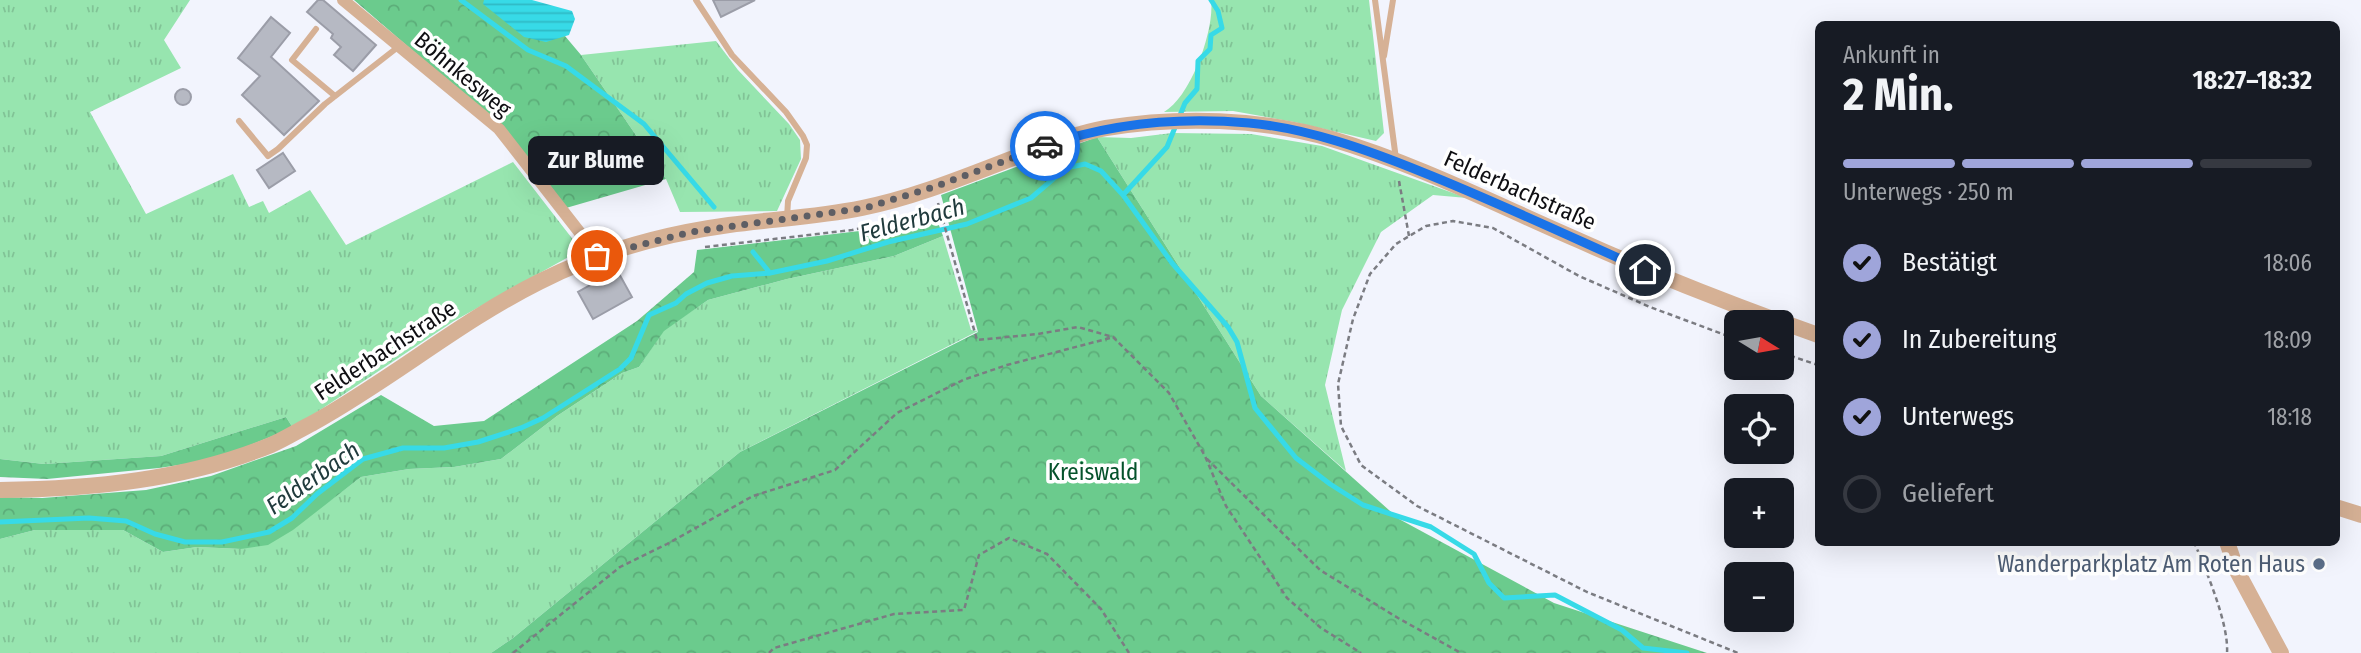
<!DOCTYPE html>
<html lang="de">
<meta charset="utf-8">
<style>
body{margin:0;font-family:"Fira Sans Condensed",sans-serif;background:#242831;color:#f1f3f6;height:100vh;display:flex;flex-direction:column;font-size:26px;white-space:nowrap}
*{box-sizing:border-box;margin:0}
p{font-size:23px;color:#9ea1a6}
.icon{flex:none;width:38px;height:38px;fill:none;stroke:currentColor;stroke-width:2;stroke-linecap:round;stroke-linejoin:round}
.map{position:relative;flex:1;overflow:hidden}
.side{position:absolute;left:1815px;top:21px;width:525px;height:525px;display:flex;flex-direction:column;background:#171b24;border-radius:10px;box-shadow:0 7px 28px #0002}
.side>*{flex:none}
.needle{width:46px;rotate:101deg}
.tools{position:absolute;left:1724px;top:310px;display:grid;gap:14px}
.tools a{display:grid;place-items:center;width:70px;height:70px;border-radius:10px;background:#171b24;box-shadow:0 7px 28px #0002;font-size:35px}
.pin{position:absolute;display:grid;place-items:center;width:60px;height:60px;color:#fff;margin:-30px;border:4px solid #fff;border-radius:50%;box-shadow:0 2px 7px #0007}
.courier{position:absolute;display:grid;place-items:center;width:70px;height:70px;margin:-35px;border:5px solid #1a73e8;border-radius:50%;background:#fff;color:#222;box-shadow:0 2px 9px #0007}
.bubble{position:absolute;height:49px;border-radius:10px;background:#171b24;box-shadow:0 7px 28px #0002;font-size:23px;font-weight:700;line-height:49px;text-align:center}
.overview em{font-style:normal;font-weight:700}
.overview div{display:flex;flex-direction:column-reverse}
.overview{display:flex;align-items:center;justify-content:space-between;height:119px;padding:0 28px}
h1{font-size:46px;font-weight:700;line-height:52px}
.bar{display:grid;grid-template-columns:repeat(4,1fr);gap:10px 7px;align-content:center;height:84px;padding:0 28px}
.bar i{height:9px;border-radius:5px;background:#363941}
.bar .on{background:#9fa5da}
.bar p{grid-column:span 4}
ol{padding:0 28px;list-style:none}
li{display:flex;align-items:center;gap:21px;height:77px}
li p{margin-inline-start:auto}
li .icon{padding:7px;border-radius:50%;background:#9fa5da;color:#111;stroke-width:4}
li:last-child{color:#9ea1a6}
li i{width:38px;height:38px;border:4px solid #363941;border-radius:50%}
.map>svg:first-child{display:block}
.grass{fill:url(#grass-tufts)}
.forest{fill:url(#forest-crowns)}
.water{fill:url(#water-rules)}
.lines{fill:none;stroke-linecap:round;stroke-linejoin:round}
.stream{stroke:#37dae7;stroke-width:5}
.building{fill:#b6b9c3;stroke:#9b9da8;stroke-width:2}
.path{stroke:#7b7c82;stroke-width:2.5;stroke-dasharray:5 3.5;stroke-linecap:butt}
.service{stroke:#d6b195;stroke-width:6}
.minor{stroke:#d6b195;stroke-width:12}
.tertiary{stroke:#d6b195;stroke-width:16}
.done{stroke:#5e5e64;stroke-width:7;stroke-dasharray:0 12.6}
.route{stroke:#1a73e8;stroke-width:9}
.service-dot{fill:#5c6f8a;stroke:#fff;stroke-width:2.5}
.labels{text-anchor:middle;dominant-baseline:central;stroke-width:7;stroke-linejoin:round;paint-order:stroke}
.street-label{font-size:23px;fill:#0e0e12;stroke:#fff}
.park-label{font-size:23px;fill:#05522b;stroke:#fff}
.service-label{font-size:23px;fill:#4e5e75;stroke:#fff;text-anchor:end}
.water-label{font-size:24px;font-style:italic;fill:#213b3d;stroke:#fff}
</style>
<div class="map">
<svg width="2361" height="653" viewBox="0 0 2361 653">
<defs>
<pattern id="grass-tufts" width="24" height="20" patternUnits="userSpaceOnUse" patternTransform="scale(1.75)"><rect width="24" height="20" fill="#97e5af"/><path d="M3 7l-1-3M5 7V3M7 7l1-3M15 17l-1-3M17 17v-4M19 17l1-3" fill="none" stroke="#81c396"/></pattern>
<pattern id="forest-crowns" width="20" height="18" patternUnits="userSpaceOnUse" patternTransform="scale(1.75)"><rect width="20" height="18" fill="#6bcb8d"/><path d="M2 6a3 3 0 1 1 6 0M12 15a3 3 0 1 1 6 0" fill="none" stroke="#5cad79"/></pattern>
<pattern id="water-rules" width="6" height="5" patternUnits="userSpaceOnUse" patternTransform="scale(1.75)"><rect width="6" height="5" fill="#37dae7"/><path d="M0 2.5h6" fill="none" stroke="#2fbac5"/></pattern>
</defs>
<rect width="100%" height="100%" fill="#f2f4fd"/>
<path class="grass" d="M0 0H190L164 40 181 68 90 112 146 214 233 174 249 207 263 201 269 213 310 190 346 245 513 162 581 250 454 321 293 428 286 417 161 456 44 464 0 459Z
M1211 0H1369L1384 133 1376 141 1294 122 1233 111 1164 112C1191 97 1215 29 1211 0Z
M716 41 738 70 789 124 800 140 801 159 777 211 680 212 666 179 581 55Z
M1172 133 1251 134 1322 146 1467 198 1433 195 1381 232 1342 310 1325 385 1346 471 1261 396 1097 137 1131 138Z
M943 236 971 330 978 331 740 452 513 638 491 653H0V539L35 530H123L163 552 197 547 241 549 331 500 361 477 409 469 454 467 501 459 557 416 622 373 639 367 664 330 708 300 787 279 894 256Z"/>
<path class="forest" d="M354 0H524L549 17 581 55 666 179 566 208 500 126Z
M1097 137 1261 396 1399 519 1554 603 1707 653H491L513 638 740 452 978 332 941 195Z
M934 212 943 236 894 256 787 279 708 300 664 331 639 367 622 373 557 416 501 459 454 467 409 469 361 477 293 530 268 545 241 549 197 547 163 552 123 530H35L0 539V497L42 498 146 490 211 476 296 446 381 395 434 426 484 421 637 321 694 272 697 250 868 230Z
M286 417 293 428 213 460 159 468 47 479 0 477V459L44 464 161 456Z"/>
<path class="water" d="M484 0H532L572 11 575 19 569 35 546 42 524 37 483 4Z"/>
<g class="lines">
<path class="stream" d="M461 0 528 50 566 66 644 124 714 207
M1123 195 1167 147 1185 103 1197 89 1198 61 1210 49 1211 35 1222 28 1218 11 1211 0
M753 252 770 273
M0 522 89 518 126 521 155 534 185 542H222L269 532 292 518 317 494 363 459 403 448H444L478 442 521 428 543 418 620 369 631 358 649 315 676 303 686 294 707 283 732 276 770 273 827 261 888 242 967 224 1031 198 1066 168 1085 164 1101 171 1123 195 1172 263 1228 327 1237 342 1255 408 1296 458 1330 484 1363 505 1431 527 1474 554 1489 583 1504 598 1555 595 1622 630 1643 648 1687 653"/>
</g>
<path class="building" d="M318 0H323L376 45 353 71 334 55 341 47 331 38 333 34 307 12Z
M713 0H755L721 17Z
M271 17 290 33 271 57 319 101 284 135 242 95 260 76 238 58Z
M175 97a8 8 0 1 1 16 0a8 8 0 1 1-16 0Z
M283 153 295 171 269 188 257 170Z
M617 270 632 297 593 319 578 292Z"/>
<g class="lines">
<path class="path" d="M1399 181 1409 236
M938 203 977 340 1038 334 1078 327 1113 337 1169 393 1205 456 1226 506 1287 598 1321 628 1361 653
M705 247 852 230 881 224 939 208
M1736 339 1650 307 1579 276 1493 228 1453 221 1426 226 1396 244 1370 274 1353 319 1338 384 1341 426 1361 465 1417 506 1587 592 1738 653
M1782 353 1818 365
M1207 459 1320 570 1398 618 1461 653
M2194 542C2206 570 2229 624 2227 653
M513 653 620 567 667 544 753 496 835 470 897 413 963 380 1007 365 1110 338
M769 653 774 648 894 614 964 610 979 555 1009 538 1047 554 1101 609 1129 653"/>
<path class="service" d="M696 0 732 55 786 112 803 136 807 145 806 158 788 201 787 218
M1375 0 1396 159
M316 29 292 60 335 96
M1384 56 1393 0
M239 121 268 156 278 149 325 104 398 47"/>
<path class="minor" d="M343 0 499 129 598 256"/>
<path class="tertiary" d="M1782 322 1818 335
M0 490C91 489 186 480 271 445 285 439 299 430 313 423 391 380 459 322 539 282 598 252 663 234 729 225 774 219 818 217 862 208 917 197 971 174 1024 154 1050 144 1078 133 1106 128 1179 116 1260 118 1332 139 1417 164 1497 205 1578 240 1645 270 1712 297 1781 322
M2336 507 2361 515
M2227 542 2237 571 2281 653"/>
</g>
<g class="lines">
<path class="done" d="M597 256 691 232 865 208 934 187 1045 146"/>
<path class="route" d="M1045 146C1111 123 1180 117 1249 123 1307 128 1368 150 1422 172 1497 202 1571 237 1645 270"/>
</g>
<circle class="service-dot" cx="2319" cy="564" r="7"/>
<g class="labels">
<g class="street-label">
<text transform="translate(463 74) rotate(40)">Böhnkesweg</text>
<text transform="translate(1520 190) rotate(24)">Felderbachstraße</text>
<text transform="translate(385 350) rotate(-33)">Felderbachstraße</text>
</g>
<g class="park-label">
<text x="1093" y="472">Kreiswald</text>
</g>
<g class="service-label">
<text x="2305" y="564">Wanderparkplatz Am Roten Haus</text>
</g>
<g class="water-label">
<text transform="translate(912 220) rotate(-15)">Felderbach</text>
<text transform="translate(313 478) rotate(-35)">Felderbach</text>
</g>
</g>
</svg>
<div class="tools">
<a><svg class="needle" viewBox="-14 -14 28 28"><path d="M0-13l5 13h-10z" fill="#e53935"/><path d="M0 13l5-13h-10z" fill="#9ea1a6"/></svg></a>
<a><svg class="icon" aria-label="locate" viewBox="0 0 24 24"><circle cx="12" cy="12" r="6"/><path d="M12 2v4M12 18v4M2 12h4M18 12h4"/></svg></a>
<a>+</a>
<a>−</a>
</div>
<div class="pin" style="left:597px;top:256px;background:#ea580c"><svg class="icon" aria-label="bag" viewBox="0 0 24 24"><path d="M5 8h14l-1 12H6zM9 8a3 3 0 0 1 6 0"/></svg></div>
<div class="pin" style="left:1645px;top:270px;background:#1f2937"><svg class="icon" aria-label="home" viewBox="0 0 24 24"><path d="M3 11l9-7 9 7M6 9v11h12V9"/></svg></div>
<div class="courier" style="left:1045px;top:146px"><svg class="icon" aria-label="car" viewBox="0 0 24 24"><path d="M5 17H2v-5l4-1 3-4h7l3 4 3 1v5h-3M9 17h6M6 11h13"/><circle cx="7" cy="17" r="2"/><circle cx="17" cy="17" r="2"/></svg></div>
<div class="bubble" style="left:528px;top:136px;width:136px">Zur Blume</div>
<section class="side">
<div class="overview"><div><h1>2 Min.</h1><p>Ankunft in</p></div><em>18:27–18:32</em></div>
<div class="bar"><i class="on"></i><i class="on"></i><i class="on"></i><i></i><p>Unterwegs · 250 m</p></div>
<ol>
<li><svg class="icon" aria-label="check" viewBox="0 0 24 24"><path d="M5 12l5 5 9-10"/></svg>Bestätigt<p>18:06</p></li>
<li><svg class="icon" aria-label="check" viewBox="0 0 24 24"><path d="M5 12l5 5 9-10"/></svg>In Zubereitung<p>18:09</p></li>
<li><svg class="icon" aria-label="check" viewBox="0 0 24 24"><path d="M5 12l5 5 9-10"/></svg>Unterwegs<p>18:18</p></li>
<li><i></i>Geliefert</li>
</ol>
</section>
</div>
